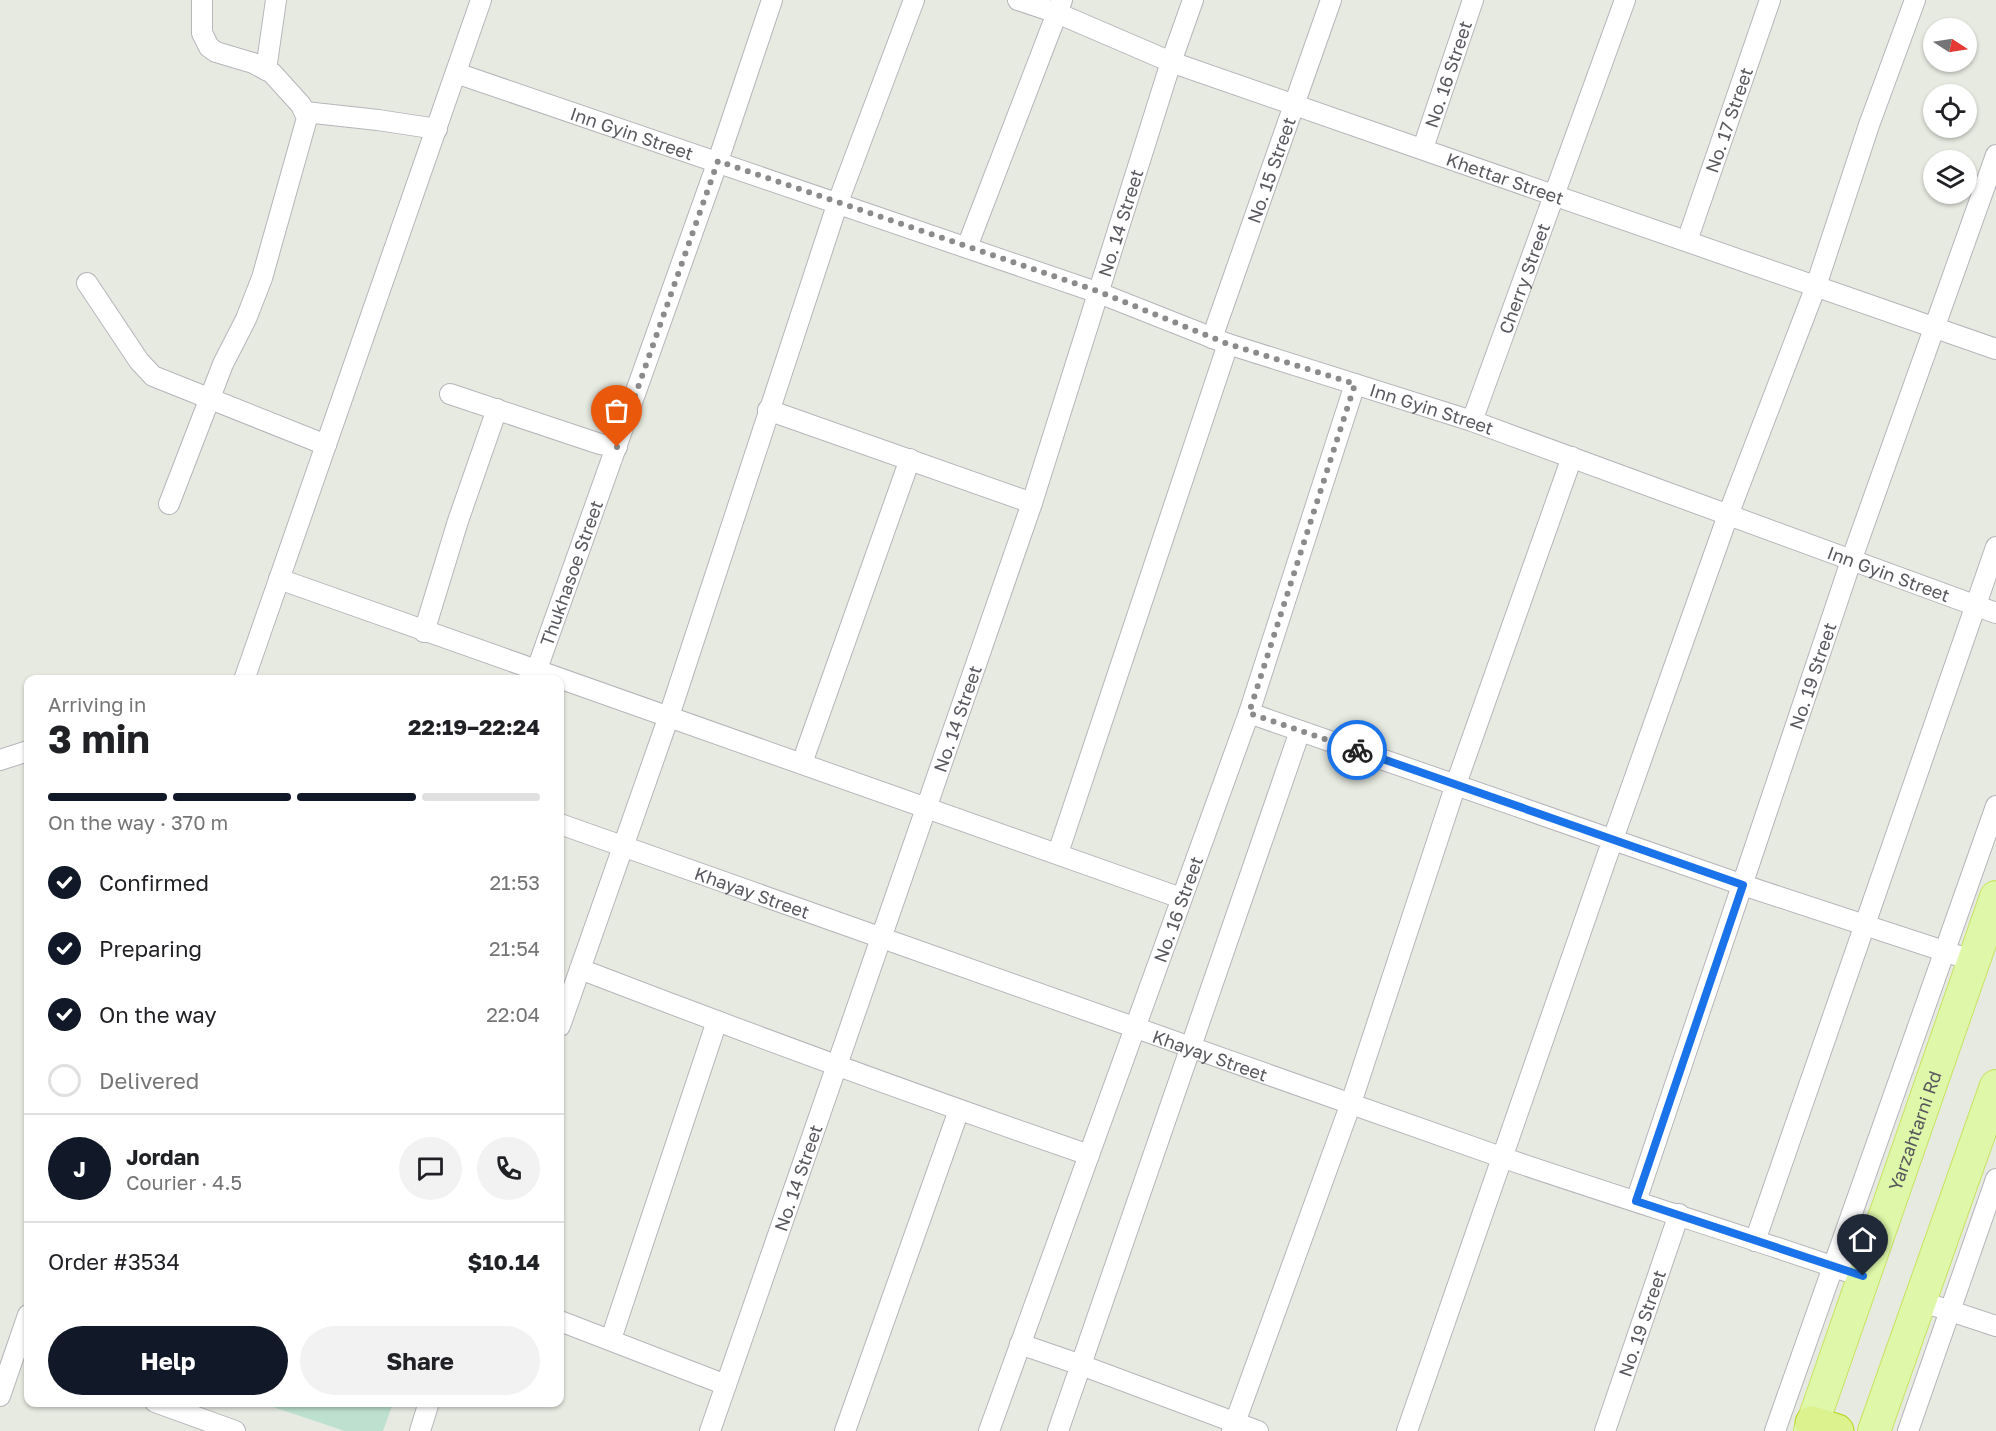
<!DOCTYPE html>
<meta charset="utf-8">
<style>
body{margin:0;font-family:"Golos Text",sans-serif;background:#f2f2f2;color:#202124;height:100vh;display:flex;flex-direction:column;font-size:22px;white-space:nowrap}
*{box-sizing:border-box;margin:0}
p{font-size:20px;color:#757577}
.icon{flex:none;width:33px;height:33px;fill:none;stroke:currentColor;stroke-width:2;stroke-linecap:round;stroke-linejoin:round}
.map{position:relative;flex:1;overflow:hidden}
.details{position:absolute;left:24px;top:675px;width:540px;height:732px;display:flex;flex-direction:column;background:#fff;border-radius:12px;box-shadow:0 2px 4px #0004}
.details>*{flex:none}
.needle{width:39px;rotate:102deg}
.tools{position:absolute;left:1923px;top:18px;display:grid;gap:12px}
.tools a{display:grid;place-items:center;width:54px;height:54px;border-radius:50%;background:#fff;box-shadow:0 2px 4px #0004;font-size:30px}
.pin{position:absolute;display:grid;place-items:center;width:51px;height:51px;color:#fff;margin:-62px -26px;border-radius:50% 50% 50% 0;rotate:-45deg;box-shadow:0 0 6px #0007}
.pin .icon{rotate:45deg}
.courier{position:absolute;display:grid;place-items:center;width:60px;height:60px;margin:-30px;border:4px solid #1a73e8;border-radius:50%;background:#fff;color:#222;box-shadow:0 2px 8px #0007}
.overview em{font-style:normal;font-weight:700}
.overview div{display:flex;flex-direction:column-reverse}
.overview{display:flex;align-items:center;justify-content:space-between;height:102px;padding:0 24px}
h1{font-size:39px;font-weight:700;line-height:45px}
.bar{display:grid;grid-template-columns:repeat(4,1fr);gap:9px 6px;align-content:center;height:72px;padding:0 24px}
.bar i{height:8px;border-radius:4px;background:#e0e0e0}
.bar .on{background:#111827}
.bar p{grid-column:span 4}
.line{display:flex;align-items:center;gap:15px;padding:0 24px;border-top:2px solid #e0e0e0}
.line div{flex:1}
.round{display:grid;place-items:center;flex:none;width:63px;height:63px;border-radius:32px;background:#f2f2f2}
ol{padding:0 24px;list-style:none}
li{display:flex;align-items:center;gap:18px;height:66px}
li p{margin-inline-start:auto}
li .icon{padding:6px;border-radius:50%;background:#111827;color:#fff;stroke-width:4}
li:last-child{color:#757577}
li i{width:33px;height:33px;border:3px solid #e0e0e0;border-radius:50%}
.cta{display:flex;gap:12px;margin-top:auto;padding:12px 24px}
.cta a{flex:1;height:69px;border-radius:36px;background:#111827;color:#fff;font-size:24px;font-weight:700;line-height:69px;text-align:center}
.cta a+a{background:#f2f2f2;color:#202124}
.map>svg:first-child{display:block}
.green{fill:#bee0ce}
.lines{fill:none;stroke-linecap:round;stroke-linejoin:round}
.street-casing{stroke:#b6b5bb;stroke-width:22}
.primary-casing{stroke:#c9e360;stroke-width:34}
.highway-casing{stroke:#b6d614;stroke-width:35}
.street{stroke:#fff;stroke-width:20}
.primary{stroke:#def7a8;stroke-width:32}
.highway{stroke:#dcf28e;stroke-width:33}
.done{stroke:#8b8b8c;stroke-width:6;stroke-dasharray:0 10.8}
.route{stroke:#1a73e8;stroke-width:8}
.labels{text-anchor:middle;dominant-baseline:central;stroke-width:6;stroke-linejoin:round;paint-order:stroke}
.street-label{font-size:18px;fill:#59585f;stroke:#fff}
</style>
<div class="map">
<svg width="1996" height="1431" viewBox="0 0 1996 1431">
<rect width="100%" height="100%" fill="#e7eae0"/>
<path class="green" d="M261 1403H393L383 1431H345Z"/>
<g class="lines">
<defs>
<g id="street">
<path id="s1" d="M1018 0 1057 13 1171 62 1996 349"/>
<path d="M266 70 276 0"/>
<path id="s2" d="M456 73 1099 293 1228 344 1472 421 1996 613"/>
<path d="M305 112 378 120 437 129"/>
<path id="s3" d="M1423 148 1473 0"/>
<path id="s4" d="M1687 241 1770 0"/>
<path d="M967 247 1062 0"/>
<path d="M87 283 139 361 153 376 326 445"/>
<path id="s5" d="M1212 338 1331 0"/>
<path d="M450 394 600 444 617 447"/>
<path d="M768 410 1032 503"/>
<path id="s6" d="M1472 421 1625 0"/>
<path d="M169 504 223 364 246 319 262 278 307 118 301 105 272 73 253 63 216 52 209 47 202 33V0"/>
<path d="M279 579 1181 898"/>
<path d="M424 632 458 521 497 409"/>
<path id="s7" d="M537 669 718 161 772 0"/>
<path d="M244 680 481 0"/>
<path d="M1249 713 1743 885 1974 961"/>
<path d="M0 760 28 751"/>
<path d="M802 763 910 459"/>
<path id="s8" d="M560 824C873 935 1186 1048 1501 1157 1621 1198 1743 1235 1863 1277"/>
<path d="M1058 853 1228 344"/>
<path d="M580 969C749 1034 918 1096 1089 1155"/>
<path d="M560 1026 669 716 838 202 914 0"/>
<path id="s9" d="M1636 1201 1851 561 1996 155"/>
<path d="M1755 1241 1996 547"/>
<path d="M1920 1301 1996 1326"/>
<path d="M560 1321 726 1385"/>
<path d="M611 1339 717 1021"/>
<path d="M1020 1344 1081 1365 1258 1431"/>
<path d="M0 1396 28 1315"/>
<path d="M155 1402 235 1431"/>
<path d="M420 1431 429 1402"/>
<path id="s10" d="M710 1431 1032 503 1171 62 1193 0"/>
<path d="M845 1431 959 1110"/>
<path id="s11" d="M989 1431 1249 713 1355 384"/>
<path d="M1058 1431 1300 731"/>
<path d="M1232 1431 1351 1103 1456 784 1572 457"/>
<path d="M1407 1431 1613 839 1728 515 1816 286 1869 125 1915 0"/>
<path id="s12" d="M1605 1431 1679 1214"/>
<path d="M1775 1431 1996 806"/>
<path d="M1908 1431 1996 1179"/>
</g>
<g id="primary">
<path id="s13" d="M1810 1431 1996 897"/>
<path d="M1874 1431 1996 1086"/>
</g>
<path id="highway" d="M1812 1423 1837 1431"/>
</defs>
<use href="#street" class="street-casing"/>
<use href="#primary" class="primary-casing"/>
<use href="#highway" class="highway-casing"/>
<use href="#street" class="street"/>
<use href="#primary" class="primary"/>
<use href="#highway" class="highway"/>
</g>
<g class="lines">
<path class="done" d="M617 447 718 161 1100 292 1228 344 1355 384 1249 713 1357 750"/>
<path class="route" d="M1357 750 1743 885 1636 1201 1863 1276"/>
</g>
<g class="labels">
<g class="street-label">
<text stroke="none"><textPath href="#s3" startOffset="78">No. 16 Street</textPath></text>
<text stroke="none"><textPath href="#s4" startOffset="128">No. 17 Street</textPath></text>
<text stroke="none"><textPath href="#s2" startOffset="186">Inn Gyin Street</textPath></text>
<text stroke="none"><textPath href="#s5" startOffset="178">No. 15 Street</textPath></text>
<text stroke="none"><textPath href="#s1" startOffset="519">Khettar Street</textPath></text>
<text stroke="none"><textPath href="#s10" startOffset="1276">No. 14 Street</textPath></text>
<text stroke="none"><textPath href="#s6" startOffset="152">Cherry Street</textPath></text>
<text stroke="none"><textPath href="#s2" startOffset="1032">Inn Gyin Street</textPath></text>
<text stroke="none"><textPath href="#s7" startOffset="102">Thukhasoe Street</textPath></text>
<text stroke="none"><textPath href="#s2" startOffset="1518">Inn Gyin Street</textPath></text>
<text stroke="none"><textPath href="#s9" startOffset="554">No. 19 Street</textPath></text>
<text stroke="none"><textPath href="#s10" startOffset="754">No. 14 Street</textPath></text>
<text stroke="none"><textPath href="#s8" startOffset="204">Khayay Street</textPath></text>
<text stroke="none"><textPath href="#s11" startOffset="555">No. 16 Street</textPath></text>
<text stroke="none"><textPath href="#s8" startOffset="690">Khayay Street</textPath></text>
<text stroke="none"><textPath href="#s13" startOffset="318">Yarzahtarni Rd</textPath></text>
<text stroke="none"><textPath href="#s10" startOffset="268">No. 14 Street</textPath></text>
<text stroke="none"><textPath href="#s12" startOffset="114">No. 19 Street</textPath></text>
</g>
</g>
</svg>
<div class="tools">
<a><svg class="needle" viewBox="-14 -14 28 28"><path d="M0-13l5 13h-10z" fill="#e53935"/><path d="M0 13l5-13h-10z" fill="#757577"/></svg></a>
<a><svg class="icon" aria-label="locate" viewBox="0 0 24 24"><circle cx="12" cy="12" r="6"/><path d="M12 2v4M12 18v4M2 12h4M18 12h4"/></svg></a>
<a><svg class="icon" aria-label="layers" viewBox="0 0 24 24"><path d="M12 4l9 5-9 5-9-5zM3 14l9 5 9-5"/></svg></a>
</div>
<div class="pin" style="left:617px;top:447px;background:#ea580c"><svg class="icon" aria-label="bag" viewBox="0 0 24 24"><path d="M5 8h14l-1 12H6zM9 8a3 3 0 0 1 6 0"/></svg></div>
<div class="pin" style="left:1863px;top:1276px;background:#1f2937"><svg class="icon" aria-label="home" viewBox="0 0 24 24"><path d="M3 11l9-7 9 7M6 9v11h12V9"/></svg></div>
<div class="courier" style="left:1357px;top:750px"><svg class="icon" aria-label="bike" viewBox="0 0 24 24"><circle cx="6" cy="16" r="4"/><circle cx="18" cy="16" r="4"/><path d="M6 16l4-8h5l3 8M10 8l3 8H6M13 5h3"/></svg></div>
<section class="details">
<div class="overview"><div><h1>3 min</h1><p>Arriving in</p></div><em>22:19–22:24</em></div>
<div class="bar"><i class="on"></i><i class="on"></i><i class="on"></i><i></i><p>On the way · 370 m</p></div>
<ol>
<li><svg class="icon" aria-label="check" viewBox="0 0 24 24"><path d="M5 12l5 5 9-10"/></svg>Confirmed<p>21:53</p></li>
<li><svg class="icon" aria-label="check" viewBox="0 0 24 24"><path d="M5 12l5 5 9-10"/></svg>Preparing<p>21:54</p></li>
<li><svg class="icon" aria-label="check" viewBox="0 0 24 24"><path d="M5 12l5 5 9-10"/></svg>On the way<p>22:04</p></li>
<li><i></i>Delivered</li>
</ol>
<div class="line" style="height:108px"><b class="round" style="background:#111827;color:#fff">J</b><div><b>Jordan</b><p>Courier · 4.5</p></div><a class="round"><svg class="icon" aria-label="chat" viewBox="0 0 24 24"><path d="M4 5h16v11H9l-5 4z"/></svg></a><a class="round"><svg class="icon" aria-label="phone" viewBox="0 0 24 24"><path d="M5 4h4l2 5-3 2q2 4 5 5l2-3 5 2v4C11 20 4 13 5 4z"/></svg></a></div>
<div class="line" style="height:78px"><div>Order #3534</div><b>$10.14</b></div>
<div class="cta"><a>Help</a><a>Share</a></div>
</section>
</div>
